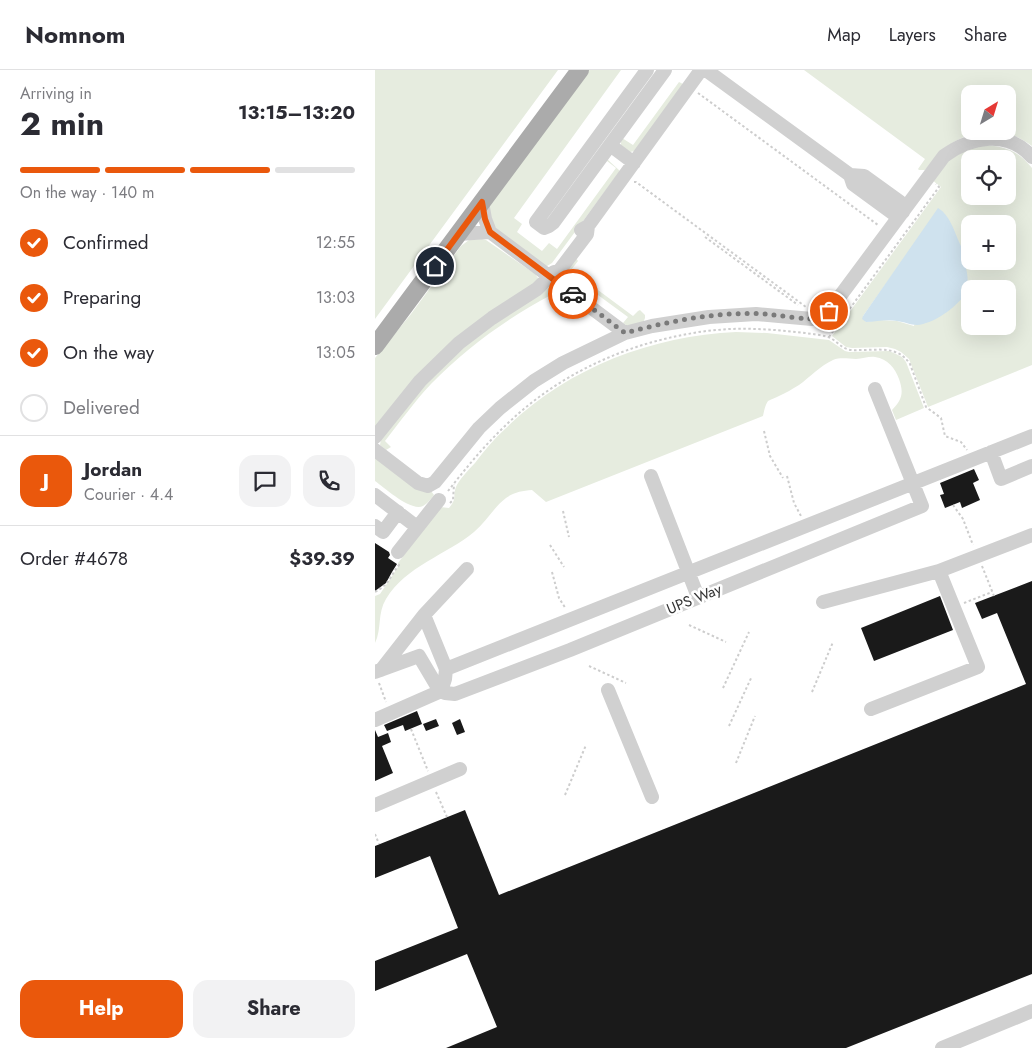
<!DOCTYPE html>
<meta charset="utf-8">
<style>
body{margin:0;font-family:Jost,sans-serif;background:#f2f2f3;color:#2b2b33;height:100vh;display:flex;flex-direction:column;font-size:19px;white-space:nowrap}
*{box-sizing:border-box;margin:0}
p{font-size:16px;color:#7c7c81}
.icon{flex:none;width:28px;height:28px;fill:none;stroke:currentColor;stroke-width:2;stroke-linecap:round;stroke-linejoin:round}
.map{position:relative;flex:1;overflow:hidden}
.drawer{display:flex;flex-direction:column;background:#fff;width:375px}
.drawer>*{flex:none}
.needle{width:32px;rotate:38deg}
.buttons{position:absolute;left:586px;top:15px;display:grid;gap:10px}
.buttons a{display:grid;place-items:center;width:55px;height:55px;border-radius:10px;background:#fff;box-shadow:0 5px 20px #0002;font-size:25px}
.pin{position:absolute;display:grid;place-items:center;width:42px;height:42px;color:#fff;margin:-21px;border:2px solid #fff;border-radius:50%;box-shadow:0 1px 5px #0007}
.courier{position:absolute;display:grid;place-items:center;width:50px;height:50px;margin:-25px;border:4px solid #ea580c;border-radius:50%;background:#fff;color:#222;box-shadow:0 1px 6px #0007}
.head em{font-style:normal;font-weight:700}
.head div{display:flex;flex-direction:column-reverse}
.head{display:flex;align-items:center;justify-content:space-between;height:85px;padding:0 20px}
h1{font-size:32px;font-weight:700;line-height:38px}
.bar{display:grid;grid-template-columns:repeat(4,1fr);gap:8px 5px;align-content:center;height:60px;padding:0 20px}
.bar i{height:6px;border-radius:4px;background:#e1e1e2}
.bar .selected{background:#ea580c}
.bar p{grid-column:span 4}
.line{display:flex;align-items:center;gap:12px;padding:0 20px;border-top:1px solid #e1e1e2}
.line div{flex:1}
.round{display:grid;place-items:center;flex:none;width:52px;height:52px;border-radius:15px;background:#f2f2f3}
ol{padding:0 20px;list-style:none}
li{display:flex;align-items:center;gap:15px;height:55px}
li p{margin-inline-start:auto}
li .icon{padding:5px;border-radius:50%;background:#ea580c;color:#fff;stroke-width:4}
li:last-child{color:#7c7c81}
li i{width:28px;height:28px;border:2px solid #e1e1e2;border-radius:50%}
.action{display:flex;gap:10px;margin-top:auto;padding:10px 20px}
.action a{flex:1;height:58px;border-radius:15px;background:#ea580c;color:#fff;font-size:20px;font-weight:700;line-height:58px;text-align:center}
.action a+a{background:#f2f2f3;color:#2b2b33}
header{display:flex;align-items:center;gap:30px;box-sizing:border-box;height:70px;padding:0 25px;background:#fff;border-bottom:1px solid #e1e1e2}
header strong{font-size:24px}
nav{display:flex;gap:28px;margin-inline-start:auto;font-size:18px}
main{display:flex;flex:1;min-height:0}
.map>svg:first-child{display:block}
.green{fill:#e6ecdf;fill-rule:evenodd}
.water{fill:#cfe2ee}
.building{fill:#1a1a1a}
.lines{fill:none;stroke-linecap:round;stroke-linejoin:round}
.path{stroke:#cdcdcd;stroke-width:2;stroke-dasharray:2.5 2.5;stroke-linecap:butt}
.minor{stroke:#d0d0d0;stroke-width:14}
.major{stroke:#ababab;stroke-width:18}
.done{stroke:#7a7a7a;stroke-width:5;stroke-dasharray:0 9}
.route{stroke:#ea580c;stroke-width:6}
.labels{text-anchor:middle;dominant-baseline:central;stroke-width:5;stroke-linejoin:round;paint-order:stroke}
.street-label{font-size:15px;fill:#333;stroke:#fff}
</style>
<header>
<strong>Nomnom</strong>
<nav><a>Map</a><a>Layers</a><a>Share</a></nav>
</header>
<main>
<section class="drawer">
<div class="head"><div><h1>2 min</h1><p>Arriving in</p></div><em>13:15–13:20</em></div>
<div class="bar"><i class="selected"></i><i class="selected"></i><i class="selected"></i><i></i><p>On the way · 140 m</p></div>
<ol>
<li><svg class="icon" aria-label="check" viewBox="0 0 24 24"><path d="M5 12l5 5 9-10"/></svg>Confirmed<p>12:55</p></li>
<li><svg class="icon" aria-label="check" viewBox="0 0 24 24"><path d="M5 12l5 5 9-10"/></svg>Preparing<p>13:03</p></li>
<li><svg class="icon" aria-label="check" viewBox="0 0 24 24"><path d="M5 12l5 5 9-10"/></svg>On the way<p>13:05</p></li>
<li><i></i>Delivered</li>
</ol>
<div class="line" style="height:90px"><b class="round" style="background:#ea580c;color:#fff">J</b><div><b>Jordan</b><p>Courier · 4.4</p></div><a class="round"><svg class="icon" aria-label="chat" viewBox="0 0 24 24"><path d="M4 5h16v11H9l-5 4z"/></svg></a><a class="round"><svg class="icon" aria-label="phone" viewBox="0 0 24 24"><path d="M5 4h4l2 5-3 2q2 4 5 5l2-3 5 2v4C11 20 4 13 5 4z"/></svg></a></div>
<div class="line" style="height:65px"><div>Order #4678</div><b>$39.39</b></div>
<div class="action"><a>Help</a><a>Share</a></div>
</section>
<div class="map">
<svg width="657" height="978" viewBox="0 0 657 978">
<rect width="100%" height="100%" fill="#fff"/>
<path class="green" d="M0 0H183L0 249Z
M210 0H246L139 148 147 154 142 162 167 181 174 173 182 179 241 98 232 91V89L245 101 177 193 172 196 167 195 125 162 117 154 113 137Z
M429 0H657V76C646 68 636 63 622 61H632V24H595V61H615C601 62 585 67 573 76 565 83 558 92 550 100H544L543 99 550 89Z
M304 12 308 14 260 81 255 82 246 76V71L247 68 258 75Z
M607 75C629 76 643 80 657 98V295L553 337 534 289 526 282 520 279 512 277 477 278 471 277 457 266 566 117 557 110 576 88 592 80ZM595 89H632V126H595ZM564 139 539 256 522 251 505 250 491 252 488 246ZM595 154H632V191H595ZM595 219H632V256H595Z
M107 169 111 170 160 204 163 208 162 211 37 311 0 357V288L36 244 86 176 94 170Z
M200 187 203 191 196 200 258 246 263 241 265 240 270 245V248L268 253 254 257 248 253 253 247 197 206 191 212 187 206Z
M175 217H180L184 222C185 226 183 231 179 231L176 225C131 249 91 278 56 314 39 332 25 352 10 371L16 377 11 380 5 375 6 369 56 307 100 267Z
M361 262 392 263 454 270 470 281 474 282 514 281 521 284 527 287 531 292 549 338 521 350 517 340C527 330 529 323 524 309 520 298 513 289 500 287 494 286 488 289 481 289 473 289 466 287 458 290 445 296 435 307 424 315 417 319 411 323 404 326 401 328 396 329 393 331 390 335 389 342 388 346L171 432 157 420C147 421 139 422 131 428 119 437 111 452 99 462 71 485 31 496 11 529 2 544 7 559 0 573V526L5 524 23 497V493L65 437 74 438C83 427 77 427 81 417 83 411 95 398 100 393 109 381 119 369 130 359 192 298 276 266 361 262Z
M0 387 56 421 59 425C56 429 52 434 48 436 36 442 10 418 0 411Z"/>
<path class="water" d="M563 138C575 145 580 163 585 174 588 180 589 186 590 193 596 219 593 226 572 242 565 247 556 252 548 254 539 257 531 252 522 251 511 249 501 252 491 252L487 249 488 246Z"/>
<path class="building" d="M599 399 604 410 598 413 605 430 587 438 585 432 570 438 565 425 569 424 565 413Z
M0 473 14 482 15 485 13 488 22 494 17 502 11 513 0 521Z
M657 511V904L471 978H71L122 957 92 884 0 921V891L83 858 55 786 0 808V776L90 740 124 825 651 614 622 543 607 549 600 533Z
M565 526 578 560 499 591 486 558Z
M42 641 47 654 30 661 28 655 12 661 9 655Z
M61 649 64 656 51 661 48 654Z
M85 649 90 662 82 665 77 653Z
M0 660 3 667 13 663 16 672 7 676 18 703 0 711Z"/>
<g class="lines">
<path class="path" d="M323 23 503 155
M259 112H261L431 237
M330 167 423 235
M454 267 564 117 561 114
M389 361 395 386 408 408
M412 406 419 433 426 446
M73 421C91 398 109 376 130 356 180 307 245 276 313 264 327 261 341 260 355 259 380 258 405 260 430 263 438 264 446 265 453 267 460 269 465 277 472 279 477 281 482 280 487 280 505 280 523 276 535 294L551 337 566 348 570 366 586 372 592 380
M75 433 78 430 79 414
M578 435 588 449 598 475
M188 441 194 467
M175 475 189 497
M607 496 619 526
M177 502 184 528 191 539
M0 522C16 513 14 507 24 495L22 493
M589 533 617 522
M314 555 351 572
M214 596 251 613
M4 613 11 632
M348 618 374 562
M437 622 458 572
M354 656 377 606
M36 659 53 701
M361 693 380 646
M61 722 72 747
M190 725 211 675
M0 764 4 774"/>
<path class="minor" d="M272 0 161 152 169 158 174 156 178 153 290 0
M331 0 475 105 478 114 519 144 528 142 525 132 489 106 475 105
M235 75 259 93
M107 132 110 149 115 162 250 263
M206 160 213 156 326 0
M83 164 115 162
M0 367 45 311 84 273 117 248 162 219 179 202 184 201 212 164 213 156
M0 380 43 413 53 416 60 412 104 358 125 338 159 311 188 293 250 263 277 256 334 247 381 244 437 249 447 247 454 241 569 86C595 67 633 59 657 87
M616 382 626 409 657 396
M276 406 323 527
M0 425 42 457
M0 456 8 462 23 442
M23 482 64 430
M448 532 564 501 657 465
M49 545 92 499
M71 599 657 366
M6 600 49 545 71 599 70 609 66 621
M0 602 44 586 63 618 70 623 80 624 195 580 547 436 500 319
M233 620 277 727
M496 639 603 597 564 501
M0 650 66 621
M0 735 85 699
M567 978 657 941"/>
<path class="major" d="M0 276 205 0"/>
</g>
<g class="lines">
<path class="done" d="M198 224 250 263C295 251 344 241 391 244 404 245 434 251 445 248 448 246 451 244 454 241"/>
<path class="route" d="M60 196 107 132 110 149 115 162 198 224"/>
</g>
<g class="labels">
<g class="street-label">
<text transform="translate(319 529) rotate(-22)">UPS Way</text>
</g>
</g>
</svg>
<div class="buttons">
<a><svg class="needle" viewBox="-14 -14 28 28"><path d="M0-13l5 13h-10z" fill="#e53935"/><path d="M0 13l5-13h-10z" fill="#7c7c81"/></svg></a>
<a><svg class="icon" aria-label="locate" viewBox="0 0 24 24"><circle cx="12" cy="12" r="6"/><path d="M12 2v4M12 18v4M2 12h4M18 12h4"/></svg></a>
<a>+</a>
<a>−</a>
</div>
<div class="pin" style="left:454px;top:241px;background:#ea580c"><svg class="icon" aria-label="bag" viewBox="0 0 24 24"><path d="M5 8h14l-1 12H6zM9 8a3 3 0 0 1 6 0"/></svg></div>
<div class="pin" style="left:60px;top:196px;background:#1f2937"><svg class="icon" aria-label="home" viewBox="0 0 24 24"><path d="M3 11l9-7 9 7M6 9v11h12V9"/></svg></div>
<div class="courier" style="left:198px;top:224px"><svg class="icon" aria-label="car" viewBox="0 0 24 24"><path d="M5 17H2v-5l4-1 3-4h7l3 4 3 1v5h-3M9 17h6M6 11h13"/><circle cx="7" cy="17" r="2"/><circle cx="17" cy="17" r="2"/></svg></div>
</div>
</main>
